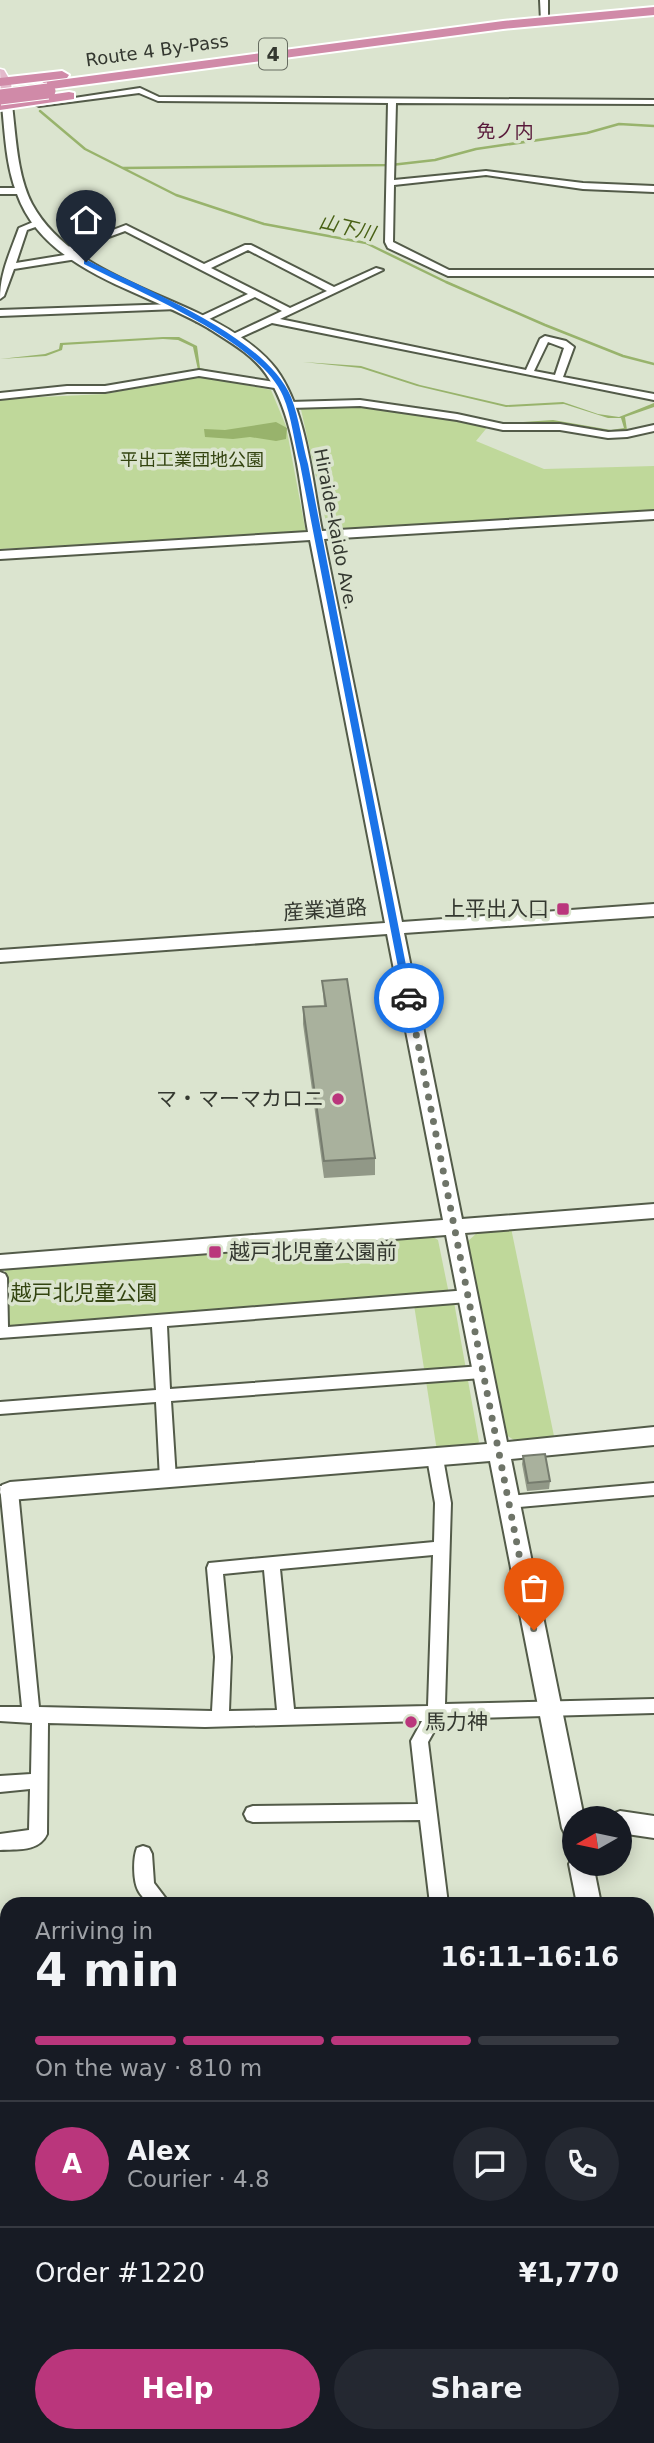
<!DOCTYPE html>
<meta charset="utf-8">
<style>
body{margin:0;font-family:"DejaVu Sans","Noto Sans JP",sans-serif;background:#242831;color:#f1f3f6;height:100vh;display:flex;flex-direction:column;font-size:26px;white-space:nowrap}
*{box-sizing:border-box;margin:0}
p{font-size:23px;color:#9ea1a6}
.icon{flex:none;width:38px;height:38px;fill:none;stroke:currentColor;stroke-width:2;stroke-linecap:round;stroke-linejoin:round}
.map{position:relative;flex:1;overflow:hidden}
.panel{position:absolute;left:0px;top:1897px;width:654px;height:546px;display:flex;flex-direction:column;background:#171b24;border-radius:21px 21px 0 0;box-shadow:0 4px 18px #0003}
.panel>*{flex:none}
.needle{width:46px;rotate:261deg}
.buttons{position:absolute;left:562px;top:1806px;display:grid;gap:14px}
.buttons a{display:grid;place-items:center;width:70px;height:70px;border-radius:50%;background:#171b24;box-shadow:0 4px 18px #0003;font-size:35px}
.pin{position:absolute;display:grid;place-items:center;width:60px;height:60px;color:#fff;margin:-72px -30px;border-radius:50% 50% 50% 0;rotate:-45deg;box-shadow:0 0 7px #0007}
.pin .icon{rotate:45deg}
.courier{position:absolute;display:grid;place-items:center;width:70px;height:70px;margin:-35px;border:5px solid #1a73e8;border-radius:50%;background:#fff;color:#222;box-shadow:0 2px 9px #0007}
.overview em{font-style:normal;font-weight:700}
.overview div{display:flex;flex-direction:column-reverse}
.overview{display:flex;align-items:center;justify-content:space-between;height:119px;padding:0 35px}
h1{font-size:46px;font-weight:700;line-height:52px}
.bar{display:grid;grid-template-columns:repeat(4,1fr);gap:10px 7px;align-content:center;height:84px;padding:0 35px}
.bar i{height:9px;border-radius:5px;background:#363941}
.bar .selected{background:#ba367c}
.bar p{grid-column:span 4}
.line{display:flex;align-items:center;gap:18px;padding:0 35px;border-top:2px solid #363941}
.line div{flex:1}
.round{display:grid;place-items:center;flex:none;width:74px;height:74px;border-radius:37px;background:#242831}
.button{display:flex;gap:14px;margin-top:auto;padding:14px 35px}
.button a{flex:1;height:80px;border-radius:42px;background:#ba367c;color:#fff;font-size:28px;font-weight:700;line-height:80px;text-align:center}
.button a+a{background:#242831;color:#f1f3f6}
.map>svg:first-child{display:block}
.green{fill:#bfd89a}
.water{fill:#98b36c}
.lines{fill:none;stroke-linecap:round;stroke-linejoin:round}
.stream{stroke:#98b36c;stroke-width:2.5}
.street-casing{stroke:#535b49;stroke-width:4}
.secondary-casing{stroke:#535b49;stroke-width:4}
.primary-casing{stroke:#fff;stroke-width:3}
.highway-casing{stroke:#fff;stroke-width:4}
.street{fill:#fff;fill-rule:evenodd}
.secondary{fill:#fff;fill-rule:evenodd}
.primary{fill:#e3b9cb;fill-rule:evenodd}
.highway{fill:#d08aa8;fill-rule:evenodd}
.highway-bridge-casing{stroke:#fff;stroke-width:17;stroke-linecap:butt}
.highway-bridge{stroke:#d08aa8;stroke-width:15}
.wall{fill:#919887}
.building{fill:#a9b19d;stroke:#767c6e;stroke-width:2}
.route{fill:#1a73e8}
.done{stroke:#6e7468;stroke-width:7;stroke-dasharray:0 12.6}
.poi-dot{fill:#ba367c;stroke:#dbe4cf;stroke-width:2.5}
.labels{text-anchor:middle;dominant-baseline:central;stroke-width:7;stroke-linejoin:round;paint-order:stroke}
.far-street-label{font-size:18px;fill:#343830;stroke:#dbe4cf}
.far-park-label{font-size:18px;fill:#334410;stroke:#dbe4cf}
.shield{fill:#dbe4cf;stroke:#666c60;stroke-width:2}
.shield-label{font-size:19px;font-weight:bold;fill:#343830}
.far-neighbourhood-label{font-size:19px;fill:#58193a;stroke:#dbe4cf}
.far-water-label{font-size:19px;font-style:italic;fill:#496115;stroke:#dbe4cf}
.poi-label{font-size:21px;fill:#343830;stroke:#dbe4cf;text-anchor:end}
.street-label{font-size:21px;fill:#343830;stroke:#dbe4cf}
.park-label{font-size:21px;fill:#334410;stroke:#dbe4cf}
</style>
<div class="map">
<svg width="654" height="2443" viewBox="0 0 654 2443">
<rect width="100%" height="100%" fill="#dbe4cf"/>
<path class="green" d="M201 376 271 390 286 426 306 533 0 549V399L105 394Z
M300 405H374L490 424 476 441 544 469 654 466V511L328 531Z
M511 1228 554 1436 514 1440 506 1435 467 1242 478 1232Z
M430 1235 438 1240 449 1294 4 1331 5 1269Z
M454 1302 479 1442 472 1449 437 1451 414 1305Z"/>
<path class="water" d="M163 337H179L197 346 200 368 265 383 198 370 193 347 178 340 163 339 63 345 62 350 46 356 0 359 45 354 59 349 60 343Z
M303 362 361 366 420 385 506 405 563 402 598 414 619 417 654 403V407L625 417 627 430 611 432 554 423 507 425 446 412 507 423 553 420 611 430 624 428 621 418H608L564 404 506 407 417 386 361 368Z
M276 422 287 428 286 439 276 441 250 437 233 439 205 437 204 429 225 430Z"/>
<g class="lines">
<path class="stream" d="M40 111 85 149 176 195 264 224 366 243 446 282 545 325 623 356 654 364
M123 168 391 165 435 160 476 149 587 133 619 124 654 126"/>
<defs>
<path id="street" d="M540 0H548V23L541 21Z
M140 88 159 97 654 100V104L396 103 394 180 486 171 583 183 654 186V192L583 189 486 175 394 185 393 242 449 270H654V276H448L388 248 385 242 388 103 158 101 139 93 39 106 35 104Z
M0 188H22L26 191 22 194H0Z
M38 220 41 221V225L27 230 16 263 77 253 81 256 77 259 14 269 4 296 0 299C0 273 10 253 19 228Z
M126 225 204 264 245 245H251L334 287 376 268 383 270 280 319 526 370 540 339 545 336 566 341 574 347 563 377 654 394V400L272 323 235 340H229V336L282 311 255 297 203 322H197V318L248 294 125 231 70 251 63 249ZM248 250 327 291 290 308 211 268ZM548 342 564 348 555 375 534 371Z
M174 304 177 305V309L0 316V310Z
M199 370 281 383 286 386 281 389 199 376 105 392H67L0 399V393L67 386H105Z
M360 400 457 414 503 424H560L608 432 627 431 654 425V431L627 437 608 438 560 430H503L457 420 360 406 290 408 285 405 290 402Z
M0 1272 5 1274 7 1278 8 1327 468 1290 473 1292 475 1296 473 1300 468 1302 167 1326 170 1389 482 1366 487 1368 489 1372 487 1376 482 1378 171 1401 176 1479 173 1484 168 1485 163 1484 160 1479 156 1402 0 1414V1402L156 1390 152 1327 0 1338Z
M435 1452 440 1454 443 1458 451 1503 445 1704 654 1699V1713L441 1719 428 1742 448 1904H430L420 1820 253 1822 247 1820 244 1814 247 1808 253 1806 418 1804 411 1741 422 1721 205 1727 48 1723 47 1834C39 1852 17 1849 0 1850V1834L29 1830 30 1789 0 1792V1776L31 1774 32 1723 0 1721V1707H22L0 1486H15L18 1491 39 1707 212 1711 215 1657 207 1568 209 1563 434 1542 435 1503 427 1458 430 1454ZM433 1555 428 1706 294 1709 280 1569ZM264 1570 277 1710 229 1711 231 1657 223 1574Z
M654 1483V1495L507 1508 502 1507 499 1502 502 1497 507 1496Z
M143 1846 149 1848 152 1854 154 1883 170 1904H149C146 1900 140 1895 138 1890 133 1880 133 1858 137 1848Z
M7 1986V2004L0 2007V1989Z
M0 2110 7 2113V2147H5L0 2145Z
M654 2294V2316L648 2319V2297Z
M7 2417V2436H10L0 2438V2418Z
M110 2436H130L132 2443H112Z
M189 2436H209L210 2443H190Z
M306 2436H326L328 2443H308Z
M439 2436H470L467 2443H436Z
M552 2436H572L570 2443H550Z"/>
<path id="secondary" d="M7 102 12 105C16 137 17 175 32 204 64 263 141 286 198 313 225 326 257 344 276 369 307 411 312 480 322 531L654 511V519L324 539 402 922 654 904V916L404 933 462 1219 654 1204V1218L465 1233 507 1442 654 1427V1445L511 1459 584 1818H574V1839L566 1836 562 1828 490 1461 10 1500 2 1497 0 1492 2 1485 10 1482 487 1444 446 1235 0 1269V1255L443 1220 387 934 0 962V950L385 923 310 540 0 559V551L308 532C299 482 295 416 266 374 252 354 228 341 208 328 144 290 45 272 17 194 6 166 5 135 2 105Z
M620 1811 654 1816V1838L620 1833V1818H610L612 1814Z
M574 1855V1864H593L601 1904H577L569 1864Z
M648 2194 654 2196V2252L648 2250Z"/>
<path id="primary" d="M0 69 4 70 11 82 13 105 7 109 1 105Z"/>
<path id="highway" d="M654 7V15L503 29 44 90 37 86 44 82 503 21Z
M62 71 69 75 67 78 0 86V78Z
M69 92 74 93V99L0 110V102Z"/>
</defs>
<use href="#street" class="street-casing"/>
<use href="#secondary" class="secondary-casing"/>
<use href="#primary" class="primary-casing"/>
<use href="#highway" class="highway-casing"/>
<use href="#street" class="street"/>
<use href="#secondary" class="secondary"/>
<use href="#primary" class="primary"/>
<use href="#highway" class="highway"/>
<defs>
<path id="highway-bridge" d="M0 97 48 91"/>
</defs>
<use href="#highway-bridge" class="highway-bridge-casing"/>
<use href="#highway-bridge" class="highway-bridge"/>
</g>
<path class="wall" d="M322 981 375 1158V1175L324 1178 303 1024V1007L324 1006Z
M523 1456 550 1481 549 1489 527 1491 522 1464Z
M648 2050 653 2054 654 2053V2117L648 2087Z"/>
<path class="building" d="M347 979 375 1158 324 1161 303 1007 326 1006 322 981Z
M545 1454 550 1481 528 1483 523 1456Z
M649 2049 653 2054 654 2053V2087L648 2058V2050Z"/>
<path class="route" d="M84 261H89C146 290 266 337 291 397 299 417 302 443 308 464L413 1001 404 998 300 464C294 443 292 417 283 396 259 340 138 292 84 264Z"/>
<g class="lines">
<path class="done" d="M409 998 534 1630"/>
</g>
<g class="poi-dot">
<rect x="556" y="902" width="14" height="14" rx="3.5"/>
<circle cx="338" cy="1099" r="7"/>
<rect x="208" y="1245" width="14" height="14" rx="3.5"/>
<circle cx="411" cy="1722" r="7"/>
</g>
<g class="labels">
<g class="far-street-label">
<text transform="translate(157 50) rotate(-8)">Route 4 By-Pass</text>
<text transform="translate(336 529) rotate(79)">Hiraide-kaido Ave.</text>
</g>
<g class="far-park-label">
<text x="192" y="459">平出工業団地公園</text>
</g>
<rect class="shield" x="259" y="38.5" width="28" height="31" rx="5"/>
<g class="shield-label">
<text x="273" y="54">4</text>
</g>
<g class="far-neighbourhood-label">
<text x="505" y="131">免ノ内</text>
</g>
<g class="far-water-label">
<text transform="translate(347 227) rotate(13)">山下川</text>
</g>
<g class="poi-label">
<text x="549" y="909">上平出入口</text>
<text x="324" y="1099">マ・マーマカロニ</text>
<text x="229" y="1252" text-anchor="start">越戸北児童公園前</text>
<text x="425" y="1722" text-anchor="start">馬力神</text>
</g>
<g class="street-label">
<text transform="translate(325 910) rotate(-4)">産業道路</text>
</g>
<g class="park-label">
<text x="84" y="1293">越戸北児童公園</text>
</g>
</g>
</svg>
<div class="buttons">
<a><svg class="needle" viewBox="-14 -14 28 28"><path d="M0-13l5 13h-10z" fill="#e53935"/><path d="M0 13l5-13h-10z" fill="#9ea1a6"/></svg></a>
</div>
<div class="pin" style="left:534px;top:1630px;background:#ea580c"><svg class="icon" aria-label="bag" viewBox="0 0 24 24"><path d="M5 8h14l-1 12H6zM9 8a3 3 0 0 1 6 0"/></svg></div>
<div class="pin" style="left:86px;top:262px;background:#1f2937"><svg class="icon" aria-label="home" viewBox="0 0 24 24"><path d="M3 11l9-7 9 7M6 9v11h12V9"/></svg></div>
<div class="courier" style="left:409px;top:998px"><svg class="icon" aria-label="car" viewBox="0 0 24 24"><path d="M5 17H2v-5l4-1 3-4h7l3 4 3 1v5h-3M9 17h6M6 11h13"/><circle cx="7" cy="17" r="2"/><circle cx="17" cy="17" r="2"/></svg></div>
<section class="panel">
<div class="overview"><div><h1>4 min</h1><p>Arriving in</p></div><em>16:11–16:16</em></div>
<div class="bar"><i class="selected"></i><i class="selected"></i><i class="selected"></i><i></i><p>On the way · 810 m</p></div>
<div class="line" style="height:126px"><b class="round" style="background:#ba367c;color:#fff">A</b><div><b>Alex</b><p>Courier · 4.8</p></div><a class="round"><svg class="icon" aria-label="chat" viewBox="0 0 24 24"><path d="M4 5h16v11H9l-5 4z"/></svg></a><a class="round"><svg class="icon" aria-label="phone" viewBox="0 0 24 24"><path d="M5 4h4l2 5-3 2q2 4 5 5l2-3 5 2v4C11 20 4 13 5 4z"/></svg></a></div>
<div class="line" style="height:91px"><div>Order #1220</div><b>¥1,770</b></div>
<div class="button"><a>Help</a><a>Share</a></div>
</section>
</div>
